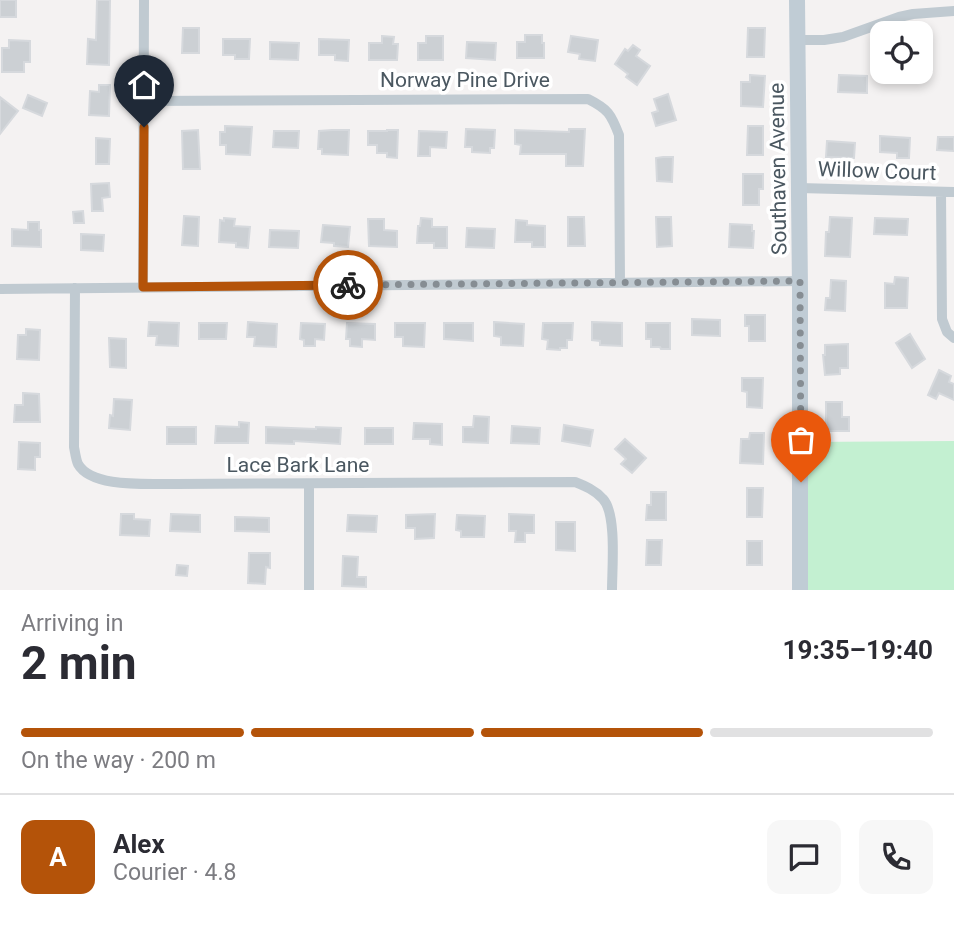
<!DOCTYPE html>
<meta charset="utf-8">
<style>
body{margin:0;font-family:Roboto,sans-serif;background:#f7f7f7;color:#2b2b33;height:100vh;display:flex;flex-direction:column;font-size:26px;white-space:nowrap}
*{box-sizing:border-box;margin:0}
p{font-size:23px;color:#7c7c81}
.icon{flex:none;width:38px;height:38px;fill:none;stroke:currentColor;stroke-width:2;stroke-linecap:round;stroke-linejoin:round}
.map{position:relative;height:590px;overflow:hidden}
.side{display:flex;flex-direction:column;background:#fff;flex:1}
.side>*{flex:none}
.buttons{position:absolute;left:870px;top:21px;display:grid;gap:14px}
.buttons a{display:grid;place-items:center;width:63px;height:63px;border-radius:14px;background:#fff;box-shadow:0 4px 10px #0003;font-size:35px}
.pin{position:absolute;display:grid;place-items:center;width:60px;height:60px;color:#fff;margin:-72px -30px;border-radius:50% 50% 50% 0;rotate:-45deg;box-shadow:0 0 7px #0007}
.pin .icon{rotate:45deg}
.courier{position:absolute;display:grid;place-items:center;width:70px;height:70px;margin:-35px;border:5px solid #b45309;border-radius:50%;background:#fff;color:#222;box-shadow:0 2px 9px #0007}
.summary em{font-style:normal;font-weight:700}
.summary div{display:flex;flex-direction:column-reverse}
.summary{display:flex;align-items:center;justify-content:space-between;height:119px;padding:0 21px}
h1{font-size:46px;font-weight:700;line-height:52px}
.bar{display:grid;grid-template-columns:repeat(4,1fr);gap:10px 7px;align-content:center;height:84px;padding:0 21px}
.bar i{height:9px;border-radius:5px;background:#e1e1e2}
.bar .current{background:#b45309}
.bar p{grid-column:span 4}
.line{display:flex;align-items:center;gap:18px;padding:0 21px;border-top:2px solid #e1e1e2}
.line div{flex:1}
.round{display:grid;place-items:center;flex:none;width:74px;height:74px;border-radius:14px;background:#f7f7f7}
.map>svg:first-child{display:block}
.green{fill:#c3f0d1}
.building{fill:#ccd0d4;stroke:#d6d9dd;stroke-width:2}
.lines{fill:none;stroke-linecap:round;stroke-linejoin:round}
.street{stroke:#c0cad1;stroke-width:10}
.secondary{stroke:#c0ccd5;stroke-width:16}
.done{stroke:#868d93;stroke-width:7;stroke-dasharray:0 12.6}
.route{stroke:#b45309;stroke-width:9}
.labels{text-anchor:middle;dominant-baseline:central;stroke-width:7;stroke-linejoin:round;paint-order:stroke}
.street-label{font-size:21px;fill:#4a5760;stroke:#fff}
</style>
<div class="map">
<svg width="954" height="590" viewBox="0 0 954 590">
<rect width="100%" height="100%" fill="#f4f2f2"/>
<path class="green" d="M954 441V590H807L806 442Z"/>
<path class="building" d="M0 0H16V17H0Z
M97 0H110L109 65 87 64 88 39 96 40Z
M183 28H199V53H182Z
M748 28H765L764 57H747Z
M525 35H542V43H544V58H517V42H525Z
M382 36 394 37 393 44H398L397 60H369V43H382Z
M426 36H443V60H418V43H426Z
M571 36 598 40 595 61 579 59 580 54 568 52Z
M223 39H250L249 59H235V55H223Z
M319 39 349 40 348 61 335 60V55H319Z
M9 40 30 41V62H24V72H2V48H9Z
M270 42 299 43 298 60 270 59Z
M467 42 496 43 495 60 466 58Z
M633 45 640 50 636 56 650 66 637 85 626 77 628 74 615 64 625 49 628 51Z
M930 57 932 71 920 73V58Z
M750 75 765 76 763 107 741 106V82H750Z
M839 75 867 76V93L838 92Z
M99 85H110L109 116 89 115 90 91 99 92Z
M668 94 676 120 656 126 652 113 658 111 654 99Z
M28 95 47 103 42 116 23 108Z
M0 97 18 111 0 134Z
M225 126 252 127 250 155 226 154V145H220V132H225Z
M748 126H763V155H747Z
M466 129 495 130 494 148H490V153L472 152V147H465Z
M569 129H585L583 166H566V154H520L521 145 515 144V130L569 132Z
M198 130 200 169H183L182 131Z
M332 130H349L348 155 322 154V149H318L319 131Z
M387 130H398L397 158 387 157V153H377V145H368V131H387Z
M274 131H299L298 148 273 147Z
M419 131 447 132 446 148 430 147V156H418Z
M880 136 910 138 909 158H897V153L880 152Z
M938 137H954V151L937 150Z
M96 138 110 139 109 164H96Z
M827 141 855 143 854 158 826 157Z
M663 157H673L672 182 657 181 656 158Z
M743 174H763V189H759V205H743Z
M109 183 110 197 102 198 103 211H92L91 184Z
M83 211 84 223H74L73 212Z
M184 216 199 217 198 246 182 245Z
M568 217H584L585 246H568Z
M656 217H671L672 246 657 247Z
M830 217 852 218 850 257 825 256 826 232H829Z
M224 218 235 219 234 226 250 227 248 248 236 247V243L219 242 220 220 224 221Z
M421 218 432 219V227H447V248H434V243H417L418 226H420Z
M875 218 908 219 907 235 874 234Z
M368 219H384V230L397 231V247L369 246Z
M516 220 527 221V225L545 226V247H532V242H515Z
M28 222H39V230H41V247L12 246V229L28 230Z
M730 224 752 225V231H754L753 248 729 247Z
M323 225 350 227 348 247 334 246V243L321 242Z
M467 228 495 229 494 248 466 247Z
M270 230 299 231 298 248 269 247Z
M81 234 104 235 103 251 81 250Z
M895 277 908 278 907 308H885V283L894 284Z
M831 280 846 281 845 311 825 310 826 298H830Z
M745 315H765V341H749V326H745Z
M692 319 720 320V336L692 335Z
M149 322 179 323 178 346 156 345 157 336H148Z
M248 322 277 324 276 347 254 346 255 337H247Z
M494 322 524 324 523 346 501 345V337L494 336Z
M592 322 622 323V346L600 345V341L592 340Z
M199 323H227L226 339H199Z
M301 323 325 324 324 340 315 339V346H304V340L300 339Z
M347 323 375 324V340L362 339V347L350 346V339H346Z
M395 323H425L424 347 403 346V337H395Z
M444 323H473V341L444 339Z
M543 323H573L572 340H567V348H560V350L547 349 548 340 542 339Z
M646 323H670V349H661L660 347H651V339H646Z
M26 329 40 330 39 360 17 359 18 335H26Z
M910 334 925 359 912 368 896 343Z
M109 338 126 339V368L110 367Z
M848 344V368H840V374L825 375 823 355H825V345Z
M939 370 951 376 949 382 954 384V400L939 393 936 399 928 395Z
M742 378H763L762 408 747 407V392L742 391Z
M23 393 39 394 40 422H14L15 405H23Z
M114 399 132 400 130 430 109 428 110 415 113 416Z
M826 402H842V417H849V431H826Z
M474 416 489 417 488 443 463 442V427H473Z
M239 422 249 423 248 443H215L216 426 239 427Z
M414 423 442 424V445L430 444V439H413Z
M564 425 593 430 590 446 562 441Z
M512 426 540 428 539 444 511 443Z
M167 427H196V444H167Z
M266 427 316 429V427L341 428 340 444 294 441V444L266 443Z
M365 428H393V444H365Z
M750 433H764L763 464 740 463 741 439H749Z
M625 439 646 458 632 473 621 464 626 459 615 449Z
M19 442 40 443V457H35V470L18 469Z
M747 488H763L762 517H747Z
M651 492H666V520H646L647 505H651Z
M121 514H134V519L150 520 149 536 120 535Z
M171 514 200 515V532L170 531Z
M435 514 434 538 415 539V528H406V515Z
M509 514 534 515V533H525V542H515L516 531H509Z
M348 515 377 516 376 532 347 531Z
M457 515 485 516 484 537H461V531L456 530Z
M235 517 269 518V532L235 531Z
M556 522H575V551L556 550Z
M647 540H662L661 565H646Z
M747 541H762V565H747Z
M249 553H270V568L266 567 265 584 248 583Z
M343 556 358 557 357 577H366V587L342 586Z
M177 565 188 566 187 576 176 575Z"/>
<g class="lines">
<path class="street" d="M798 40H824L843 37 899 17 913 14 954 11
M144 101 588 99C608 109 611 114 619 135L620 282
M799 188 954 192
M941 193 942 319 947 332 954 338
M143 287 144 0
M75 288 74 447C75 452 76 460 78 464 92 489 151 483 176 484L575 482C585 486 595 490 603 499 617 514 612 569 612 590
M0 289 800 281
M309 484V590"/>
<path class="secondary" d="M797 0 800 291V590"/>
</g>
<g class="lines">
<path class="done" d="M348 285 800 281 801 482"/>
<path class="route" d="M144 127 143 287 348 285"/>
</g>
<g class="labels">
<g class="street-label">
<text x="465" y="80">Norway Pine Drive</text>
<text transform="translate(778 169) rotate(-91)">Southaven Avenue</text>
<text transform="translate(877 171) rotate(2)">Willow Court</text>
<text x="298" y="465">Lace Bark Lane</text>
</g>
</g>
</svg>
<div class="buttons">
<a><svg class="icon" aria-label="locate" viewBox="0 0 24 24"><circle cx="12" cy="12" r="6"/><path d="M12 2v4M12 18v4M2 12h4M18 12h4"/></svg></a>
</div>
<div class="pin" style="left:801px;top:482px;background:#ea580c"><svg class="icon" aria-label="bag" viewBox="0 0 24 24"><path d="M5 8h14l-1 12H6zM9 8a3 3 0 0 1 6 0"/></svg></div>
<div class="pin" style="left:144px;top:127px;background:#1f2937"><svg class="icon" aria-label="home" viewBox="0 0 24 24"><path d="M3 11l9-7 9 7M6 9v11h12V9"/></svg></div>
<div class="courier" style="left:348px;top:285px"><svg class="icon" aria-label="bike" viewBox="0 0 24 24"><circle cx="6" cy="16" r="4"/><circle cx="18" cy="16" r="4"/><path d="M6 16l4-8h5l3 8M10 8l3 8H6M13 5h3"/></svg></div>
</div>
<section class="side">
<div class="summary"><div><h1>2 min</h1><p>Arriving in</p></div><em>19:35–19:40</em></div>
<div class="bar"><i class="current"></i><i class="current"></i><i class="current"></i><i></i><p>On the way · 200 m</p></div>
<div class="line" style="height:126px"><b class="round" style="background:#b45309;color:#fff">A</b><div><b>Alex</b><p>Courier · 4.8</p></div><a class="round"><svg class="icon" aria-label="chat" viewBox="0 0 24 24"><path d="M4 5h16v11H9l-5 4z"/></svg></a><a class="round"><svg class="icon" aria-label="phone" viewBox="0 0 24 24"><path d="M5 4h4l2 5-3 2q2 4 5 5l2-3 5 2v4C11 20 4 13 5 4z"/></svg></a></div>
</section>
